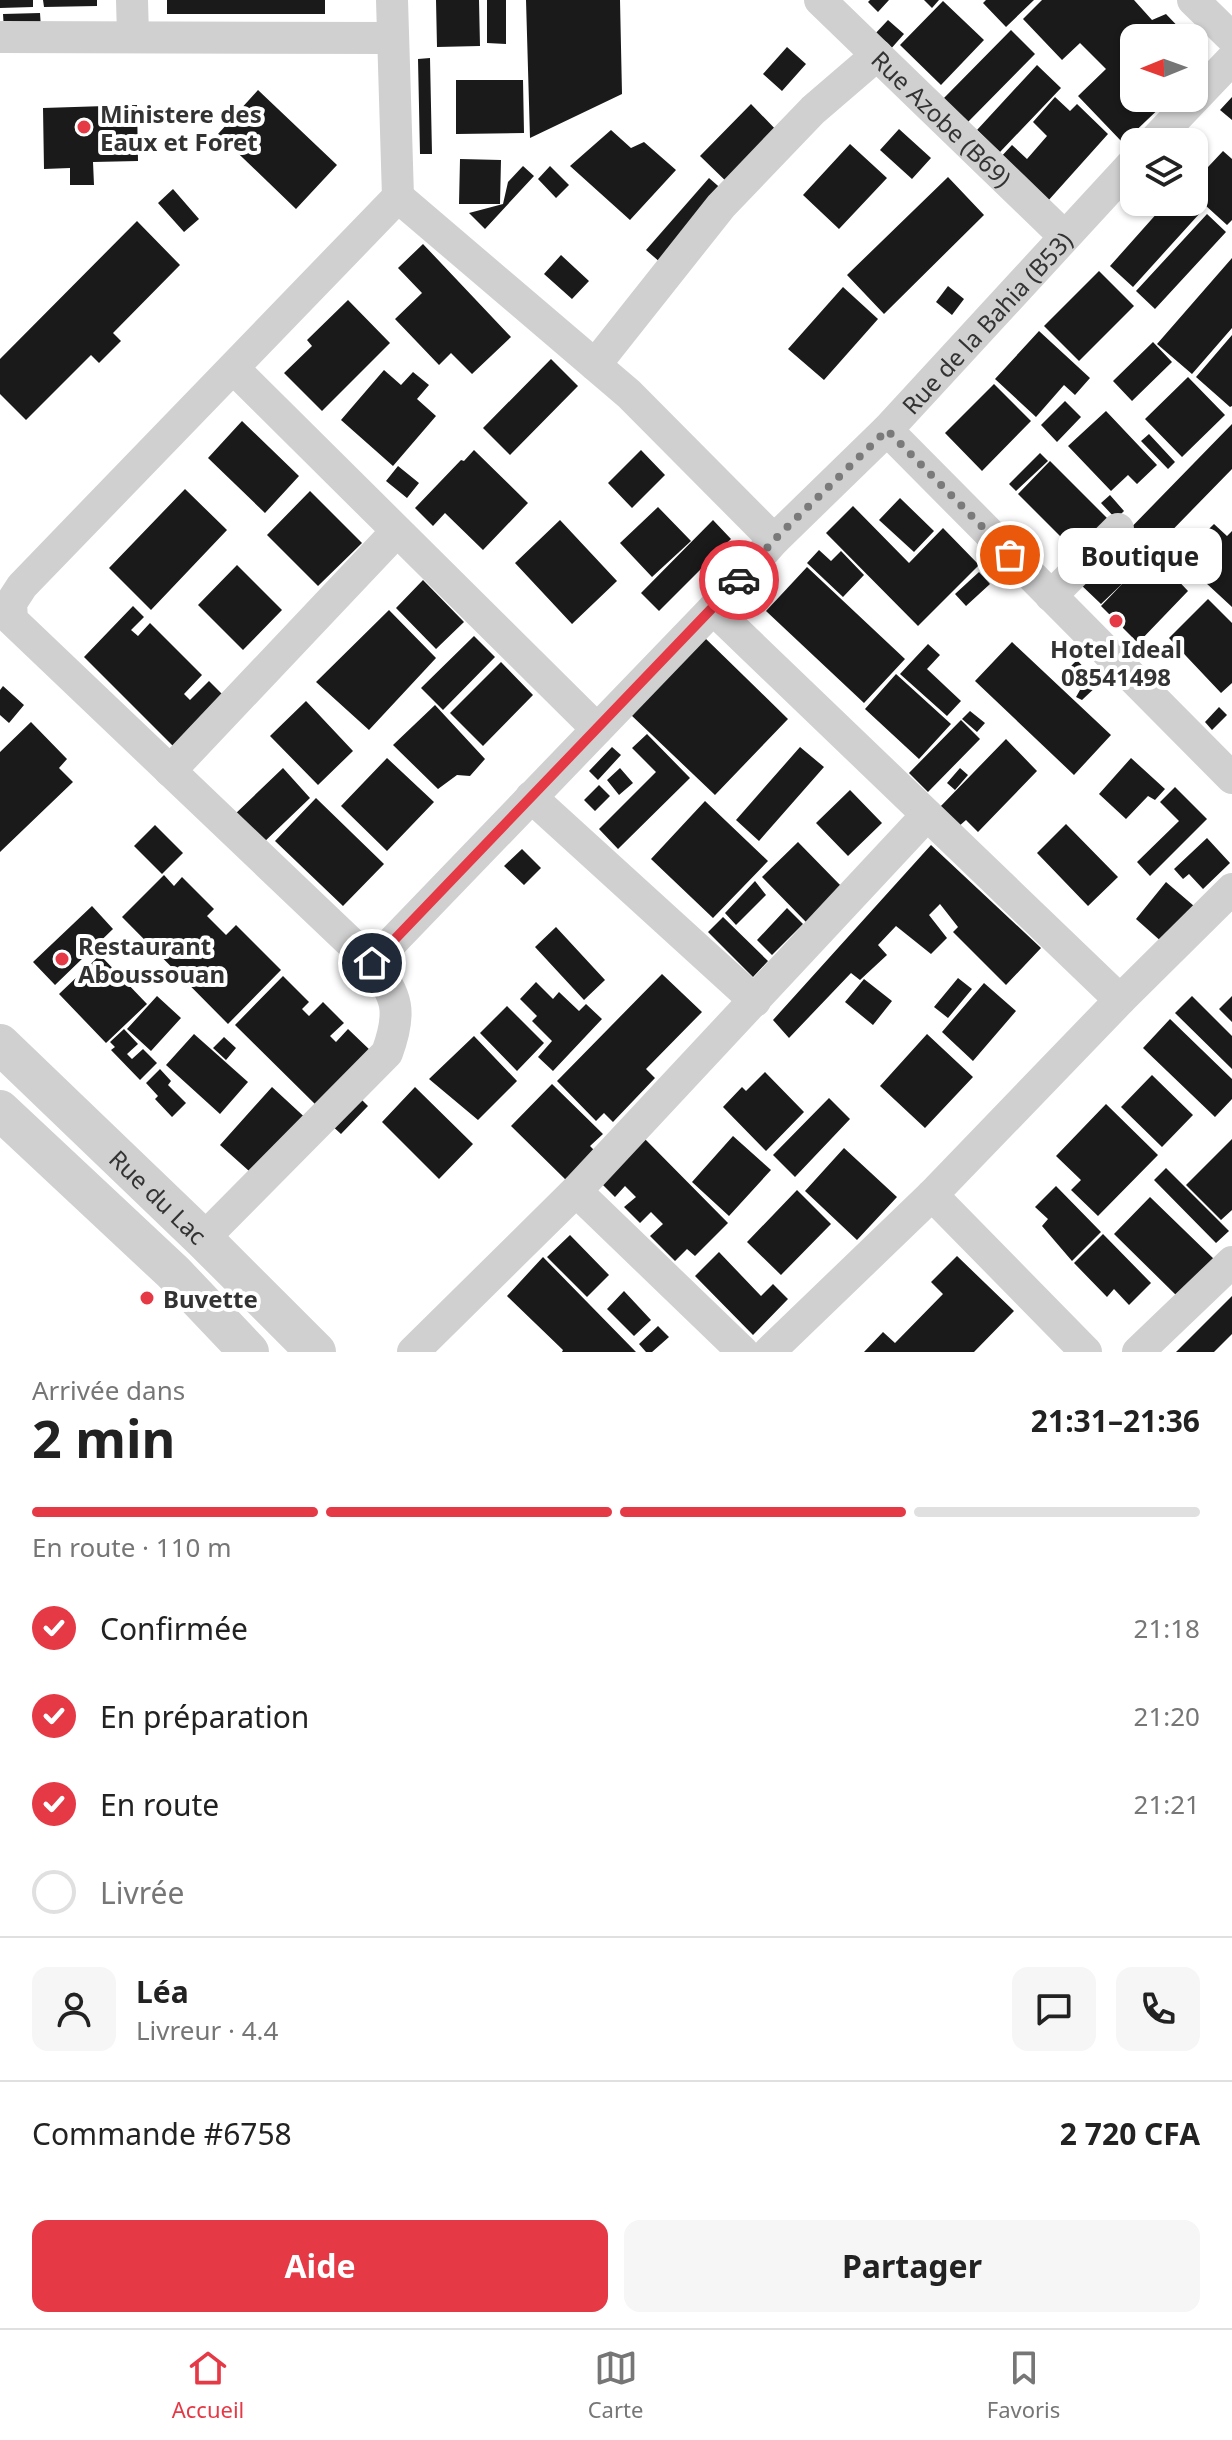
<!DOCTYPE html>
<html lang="fr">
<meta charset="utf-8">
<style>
body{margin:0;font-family:"Noto Sans",sans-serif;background:#f6f6f6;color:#222;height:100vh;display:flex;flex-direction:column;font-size:30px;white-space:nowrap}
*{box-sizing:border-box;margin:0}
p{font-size:26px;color:#767676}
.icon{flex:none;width:44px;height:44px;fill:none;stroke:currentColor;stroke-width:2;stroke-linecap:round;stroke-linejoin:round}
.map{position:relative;height:1352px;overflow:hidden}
.details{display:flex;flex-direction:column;background:#fff;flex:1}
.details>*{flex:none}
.needle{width:52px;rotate:269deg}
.fabs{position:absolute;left:1120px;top:24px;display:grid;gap:16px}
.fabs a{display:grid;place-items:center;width:88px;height:88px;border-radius:16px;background:#fff;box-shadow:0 2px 6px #0004;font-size:40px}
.pin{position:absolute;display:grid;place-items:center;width:68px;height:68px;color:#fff;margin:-34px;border:4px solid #fff;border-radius:50%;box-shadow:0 2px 8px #0007}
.courier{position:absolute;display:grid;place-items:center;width:80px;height:80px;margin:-40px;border:6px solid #e63946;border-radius:50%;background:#fff;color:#222;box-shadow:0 2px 10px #0007}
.bubble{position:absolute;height:56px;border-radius:16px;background:#fff;box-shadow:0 2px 6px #0004;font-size:26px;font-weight:700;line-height:56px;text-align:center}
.head em{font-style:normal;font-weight:700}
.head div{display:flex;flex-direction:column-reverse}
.head{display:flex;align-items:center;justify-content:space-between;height:136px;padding:0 32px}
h1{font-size:52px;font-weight:700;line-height:60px}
.bar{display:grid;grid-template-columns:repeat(4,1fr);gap:12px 8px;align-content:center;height:96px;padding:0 32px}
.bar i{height:10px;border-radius:6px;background:#e0e0e0}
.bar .active{background:#e63946}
.bar p{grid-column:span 4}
.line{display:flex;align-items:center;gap:20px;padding:0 32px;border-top:2px solid #e0e0e0}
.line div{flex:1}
.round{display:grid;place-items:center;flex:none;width:84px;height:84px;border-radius:16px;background:#f6f6f6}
ol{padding:0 32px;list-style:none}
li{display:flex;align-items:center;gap:24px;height:88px}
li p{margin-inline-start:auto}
li .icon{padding:8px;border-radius:50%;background:#e63946;color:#fff;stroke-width:4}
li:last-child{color:#767676}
li i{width:44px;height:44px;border:4px solid #e0e0e0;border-radius:50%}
.action{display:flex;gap:16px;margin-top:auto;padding:16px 32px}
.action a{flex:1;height:92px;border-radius:16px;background:#e63946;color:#fff;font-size:32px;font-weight:700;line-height:92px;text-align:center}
.action a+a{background:#f6f6f6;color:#222}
.dock{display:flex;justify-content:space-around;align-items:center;height:112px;border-top:2px solid #e0e0e0;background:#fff;font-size:22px;color:#767676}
.dock a{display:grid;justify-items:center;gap:4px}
.dock .active{color:#e63946}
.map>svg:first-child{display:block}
.building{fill:#1a1a1a}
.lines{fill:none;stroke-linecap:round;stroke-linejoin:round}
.minor{stroke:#d0d0d0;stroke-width:32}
.tertiary{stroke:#d0d0d0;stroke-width:40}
.done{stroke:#7a7a7a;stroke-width:8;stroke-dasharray:0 14.4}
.route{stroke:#e63946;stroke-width:10}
.poi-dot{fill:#e63946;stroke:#fff;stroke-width:3}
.labels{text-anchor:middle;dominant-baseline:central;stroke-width:8;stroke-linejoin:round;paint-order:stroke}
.poi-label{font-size:24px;font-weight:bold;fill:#333;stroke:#fff;text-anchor:start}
.street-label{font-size:24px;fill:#333;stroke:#fff}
</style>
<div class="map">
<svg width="1232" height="1352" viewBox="0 0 1232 1352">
<rect width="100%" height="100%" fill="#fff"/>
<path class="building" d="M0 0H33V7L0 8Z
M43 0H97V6L44 7Z
M167 0H325V14H167Z
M436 0H479L480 46 437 47Z
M487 0H506V44L487 43Z
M526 0H620L622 94 530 138Z
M870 0H889L878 12 868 2Z
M924 0H939L932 8Z
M986 0H1034L1006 27 983 3Z
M1042 0H1134L1152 20 1166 14 1186 35 1183 38H1134V98H1170L1123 143 1078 96 1106 69 1080 43 1062 60 1023 19Z
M943 1 984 40 941 85 900 45Z
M40 13 41 28 4 30 3 14Z
M888 20 904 34 889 51 873 36Z
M1011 30 1035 54 967 123 943 99Z
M787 47 806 64 782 91 763 74Z
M430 58 432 154H420L418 59Z
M1037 65 1061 88 1000 152 977 130Z
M456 80H523L524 133 456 134Z
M258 90 337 165 296 209 218 134Z
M1055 97 1070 111 1077 104 1108 134 1047 202 999 159 1012 145 1027 159 1047 136 1033 122Z
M1232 97V120L1220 110Z
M751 104 781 135 732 187 700 156Z
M137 105 138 161 93 162 94 185H70V168L44 169 43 108Z
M899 129 931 158 912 179 880 150Z
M611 130 631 148 644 142 676 170 630 220 570 166Z
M850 144 887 178 839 229 803 195Z
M1223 151 1232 159V220L1227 225 1194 195V182Z
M460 159 501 160 500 204H459Z
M523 166 534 176 485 229 469 213 503 204 508 182Z
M550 166 569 185 556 198 538 179Z
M948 177 984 215 884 314 847 275Z
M709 178 725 192 661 263 646 250Z
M173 189 199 219 184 232 158 203Z
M1167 202H1188L1200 213 1133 287 1110 266Z
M1207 214 1226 232 1155 309 1136 291Z
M137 221 180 265 113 333 121 341 99 363 91 355 26 420 0 394V359Z
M423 244 511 337 472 374 451 353 439 365 395 319 422 293 398 268Z
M561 255 589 281 572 299 544 274Z
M1232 258V328L1192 374 1157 344Z
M1099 271 1134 306 1079 361 1044 326Z
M948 286 964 299 952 315 936 302Z
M843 287 878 319 824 380 788 349Z
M348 300 390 343 322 411 284 373 312 346 307 340Z
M1039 331 1090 378 1075 395 1064 385 1036 417 995 379Z
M1232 335V406L1230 407 1196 377Z
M1153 342 1172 362 1132 401 1113 381Z
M551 359 578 386 510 455 483 428Z
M384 370 401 385 413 372 429 385 417 399 436 416 393 466 341 420Z
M1188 377 1225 415 1182 457 1145 419Z
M994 384 1031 421 982 471 945 433Z
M1065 401 1081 417 1057 442 1041 425Z
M1106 411 1157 465 1137 484 1128 475 1111 491 1068 446Z
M242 421 299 476 265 513 208 458Z
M1232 424V469L1151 552 1188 591 1138 643 1101 606 1125 581 1101 604 1078 582Z
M1149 434 1175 462 1168 469 1141 441Z
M474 450 528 503 483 550 445 513 433 526 415 508 461 460 464 461Z
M641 450 665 475 632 508 608 483Z
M1040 453 1048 461 1016 491 1009 484Z
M1050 461 1113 524 1080 556 1018 494Z
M398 466 419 483 407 498 386 481Z
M185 489 227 530 151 610 109 568Z
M310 491 362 543 318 586 267 535Z
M1110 495 1124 511 1116 519 1101 503Z
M900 498 934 531 914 552 879 520Z
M853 506 909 563 943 528 979 565 918 626 826 533Z
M658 507 691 541 652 577 620 543Z
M560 520 617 581 572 624 515 563Z
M713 520 731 539 659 611 641 593Z
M1214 524 1227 536 1232 531V607L1179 558Z
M819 550 831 561 841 551 864 575 843 597 807 563Z
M237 565 282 610 243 650 198 605Z
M807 567 905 659 864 703 766 611Z
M979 572 990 584 966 606 955 594Z
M423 580 464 622 436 649 396 608Z
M1208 599 1232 623V683L1221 693 1169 638Z
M133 606 144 617 131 630 138 636 150 623 202 675 184 694 190 700 209 681 230 702 180 753 84 657Z
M389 610 436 658 369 730 316 682Z
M474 636 495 657 443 710 421 688Z
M704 637 788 719 715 795 630 714Z
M1012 642 1111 735 1074 775 975 681Z
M928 644 940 655 927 669 961 701 947 716 900 674Z
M1077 660 1099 684 1082 700 1076 697 1080 690 1064 673Z
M501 662 533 695 483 746 450 713Z
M896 674 951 724 919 759 865 709Z
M3 686 24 705 9 723 0 715V690Z
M306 701 353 751 318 785 270 736Z
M435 705 485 759 470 776 457 775 438 789 393 745Z
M1219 707 1227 715 1212 730 1205 722Z
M970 711 985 723 977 732 962 719Z
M961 720 980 739 928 792 909 773Z
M31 722 67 759 59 768 73 782 0 852V752Z
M647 734 690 778 618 849 599 829 656 772 632 748Z
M1006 739 1037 771 978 832 966 820 958 827 939 808Z
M612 747 621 755 598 780 589 771Z
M800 747 824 767 759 841 736 820Z
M387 758 434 802 387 851 341 806Z
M1131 758 1165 789 1155 800 1148 796 1126 819 1099 794Z
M283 768 310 798 261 845 233 816Z
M620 768 633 783 619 795 607 780Z
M960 768 968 775 955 790 947 783Z
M599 785 610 796 595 811 584 800Z
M1175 787 1207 819 1150 876 1137 862 1179 821 1160 802Z
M850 790 882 823 848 856 816 823Z
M316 798 384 864 343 906 275 841Z
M705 801 768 861 713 918 651 859Z
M1066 824 1118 877 1088 906 1037 853Z
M155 825 183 853 162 874 134 846Z
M1207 838 1230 863 1203 889 1189 874 1183 879 1174 869Z
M798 842 842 887 806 922 762 877Z
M931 845 1041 948 1006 985 953 932 958 927 940 904 929 915 947 938 931 954 896 926 878 945 887 955 860 980 851 973 789 1038 773 1020Z
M522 849 541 868 524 885 504 866Z
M164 875 174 886 182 877 214 909 207 916 226 935 236 925 281 970 228 1024 122 917Z
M755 881 766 895 736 925 725 913Z
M1166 882 1194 906 1163 943 1136 919Z
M92 906 113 929 55 985 33 962Z
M787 908 803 924 772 955 757 940Z
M723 917 768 961 753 977 708 932Z
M556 927 605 980 584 1000 535 947Z
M100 955 147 1004 106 1043 59 994Z
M662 974 702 1012 646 1069 655 1078 613 1122 604 1113 596 1121 557 1081Z
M283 976 309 1002 302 1009 309 1016 323 1002 344 1023 330 1036 336 1042 348 1029 372 1052 318 1107 235 1025Z
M958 978 972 989 948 1018 934 1007Z
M864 979 892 1001 873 1025 845 1002Z
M536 982 553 999 559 992 579 1011 586 1004 602 1019 553 1071 538 1057 552 1041 532 1021 537 1016 520 999Z
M984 983 1016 1011 973 1061 942 1032Z
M157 996 181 1018 151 1051 127 1029Z
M1192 996 1232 1036V1069L1175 1013Z
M1232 996V1022L1219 1009Z
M507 1006 544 1043 517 1071 480 1033Z
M1170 1019 1232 1079V1099L1215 1117 1143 1048Z
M124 1029 138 1044 127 1054 132 1059 143 1049 157 1063 140 1080 111 1050 115 1047 110 1042Z
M194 1034 248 1082 220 1114 166 1065Z
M927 1034 973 1077 925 1128 880 1086Z
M474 1036 517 1081 478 1120 429 1079Z
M224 1037 236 1048 226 1060 213 1048Z
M160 1069 171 1081 168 1085 186 1103 172 1117 155 1099 158 1096 146 1083Z
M765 1072 804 1112 766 1151 723 1107 742 1087 746 1091Z
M1152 1075 1193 1115 1162 1147 1121 1107Z
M552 1084 603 1134 590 1146 596 1152 567 1181 511 1126Z
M272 1087 311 1123 259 1180 220 1145Z
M415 1087 473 1144 439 1179 382 1122Z
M356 1094 368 1106 341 1134 329 1123Z
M829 1098 850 1119 795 1177 773 1155Z
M1106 1104 1158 1155 1098 1216 1071 1190 1081 1180 1056 1156Z
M733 1136 771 1170 729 1216 692 1182Z
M644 1138 728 1223 695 1256 687 1249 675 1261 650 1236 663 1224 651 1212 640 1223 624 1207 636 1197 625 1186 615 1197 600 1182Z
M1232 1139V1210L1221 1220 1186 1185Z
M844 1148 897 1197 857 1240 805 1191Z
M1166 1168 1229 1231 1216 1243 1154 1180Z
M1056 1186 1101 1232 1072 1261 1042 1226 1048 1219 1035 1207Z
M797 1190 831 1224 781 1275 747 1242Z
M1150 1197 1215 1260 1178 1297 1114 1234Z
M1103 1234 1151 1283 1129 1305 1114 1289 1107 1297 1074 1263Z
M570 1235 609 1275 587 1297 547 1257Z
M719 1252 761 1296 773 1284 788 1299 753 1335 695 1276Z
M957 1256 1014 1311 974 1352H864L883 1332 895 1343 943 1294 931 1282Z
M543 1257 636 1352H562L563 1350 507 1296Z
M624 1291 651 1320 634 1336 607 1309Z
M1232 1296V1334L1214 1352H1176Z
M658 1326 669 1337 652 1352H646L639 1344Z"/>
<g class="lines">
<g class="minor">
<path d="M132 0 133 36"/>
<path id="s1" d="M820 0 1064 236"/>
<path d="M1193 0 1232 38"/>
<path d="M0 37 393 38"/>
<path d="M1153 142 1232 59"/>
<path d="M398 197 629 394 774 540"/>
<path d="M595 365 721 206 813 110 877 55"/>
<path d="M234 369 597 729"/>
<path d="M887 430 1232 778"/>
<path d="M1051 596 1118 529"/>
<path d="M713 609 1120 1000"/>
<path d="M170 771 397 531"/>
<path d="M531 797 755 1001"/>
<path id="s2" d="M372 963 713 609 774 540 887 430 1134 162"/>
<path d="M576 1191 743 1352"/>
<path d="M932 1195 1086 1352"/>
<path d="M203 1239 387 1053C402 1012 398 996 372 963L12 620 11 603 22 586 398 197 392 0"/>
<path d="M413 1352 576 1191 927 815"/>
<path d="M769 1352 932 1195 1120 1000 1232 889"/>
<path d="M1138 1352 1232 1262"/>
</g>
<g class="tertiary">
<path id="s3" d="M0 1044 203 1239 316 1352"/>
<path d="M0 1110 173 1272 249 1352"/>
</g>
</g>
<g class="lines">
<path class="done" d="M739 580 774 540 887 430 1010 555"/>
<path class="route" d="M372 963 739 580"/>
</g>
<g class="poi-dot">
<circle cx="84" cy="127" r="8"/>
<circle cx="1116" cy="621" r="8"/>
<circle cx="62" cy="959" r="8"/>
<circle cx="147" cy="1298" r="8"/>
</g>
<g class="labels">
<g class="poi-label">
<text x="100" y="113">Ministere des<tspan x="100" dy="28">Eaux et Foret</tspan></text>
<text x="1116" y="648" text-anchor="middle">Hotel Ideal<tspan x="1116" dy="28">08541498</tspan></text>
<text x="78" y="945">Restaurant<tspan x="78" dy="28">Aboussouan</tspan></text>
<text x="163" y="1298">Buvette</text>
</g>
<g class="street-label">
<text stroke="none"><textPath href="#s1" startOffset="170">Rue Azobe (B69)</textPath></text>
<text stroke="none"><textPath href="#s2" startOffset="888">Rue de la Bahia (B53)</textPath></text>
<text stroke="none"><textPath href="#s3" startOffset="220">Rue du Lac</textPath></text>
</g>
</g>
</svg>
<div class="fabs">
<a><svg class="needle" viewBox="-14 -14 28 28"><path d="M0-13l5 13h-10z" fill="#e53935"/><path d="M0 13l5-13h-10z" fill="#767676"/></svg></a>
<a><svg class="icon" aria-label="layers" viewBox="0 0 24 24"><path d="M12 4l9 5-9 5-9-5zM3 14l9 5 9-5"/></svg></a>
</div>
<div class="pin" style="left:1010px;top:555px;background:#ea580c"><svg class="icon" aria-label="bag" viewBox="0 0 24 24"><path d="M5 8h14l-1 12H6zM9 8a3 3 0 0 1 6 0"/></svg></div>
<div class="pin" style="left:372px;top:963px;background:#1f2937"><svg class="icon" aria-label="home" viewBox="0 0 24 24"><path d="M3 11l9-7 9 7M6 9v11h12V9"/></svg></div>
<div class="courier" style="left:739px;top:580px"><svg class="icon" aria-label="car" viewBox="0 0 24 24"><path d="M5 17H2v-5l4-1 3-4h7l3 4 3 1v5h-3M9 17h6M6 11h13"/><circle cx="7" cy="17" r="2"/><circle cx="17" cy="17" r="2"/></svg></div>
<div class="bubble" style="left:1058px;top:528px;width:164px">Boutique</div>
</div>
<section class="details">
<div class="head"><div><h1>2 min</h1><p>Arrivée dans</p></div><em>21:31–21:36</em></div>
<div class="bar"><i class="active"></i><i class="active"></i><i class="active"></i><i></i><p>En route · 110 m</p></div>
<ol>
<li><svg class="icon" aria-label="check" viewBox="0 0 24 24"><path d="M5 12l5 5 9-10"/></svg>Confirmée<p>21:18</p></li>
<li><svg class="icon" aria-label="check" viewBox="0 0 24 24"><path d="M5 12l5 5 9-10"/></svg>En préparation<p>21:20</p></li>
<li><svg class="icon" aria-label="check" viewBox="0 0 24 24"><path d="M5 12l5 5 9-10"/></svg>En route<p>21:21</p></li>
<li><i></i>Livrée</li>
</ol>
<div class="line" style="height:144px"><a class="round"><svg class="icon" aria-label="person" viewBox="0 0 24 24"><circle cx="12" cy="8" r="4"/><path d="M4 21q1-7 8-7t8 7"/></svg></a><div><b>Léa</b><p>Livreur · 4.4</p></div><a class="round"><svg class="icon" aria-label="chat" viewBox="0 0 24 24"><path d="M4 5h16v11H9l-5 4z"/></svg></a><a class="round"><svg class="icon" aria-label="phone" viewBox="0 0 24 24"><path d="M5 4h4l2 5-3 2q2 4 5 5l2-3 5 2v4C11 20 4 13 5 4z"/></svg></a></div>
<div class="line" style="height:104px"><div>Commande #6758</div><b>2 720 CFA</b></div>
<div class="action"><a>Aide</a><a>Partager</a></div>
</section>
<nav class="dock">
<a class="active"><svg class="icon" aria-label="home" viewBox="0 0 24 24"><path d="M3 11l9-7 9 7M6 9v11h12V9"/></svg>Accueil</a>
<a><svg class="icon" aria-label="map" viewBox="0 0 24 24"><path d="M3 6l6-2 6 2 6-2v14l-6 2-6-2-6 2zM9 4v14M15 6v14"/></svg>Carte</a>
<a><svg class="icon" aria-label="saved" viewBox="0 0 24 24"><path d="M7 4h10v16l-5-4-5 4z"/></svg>Favoris</a>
</nav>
